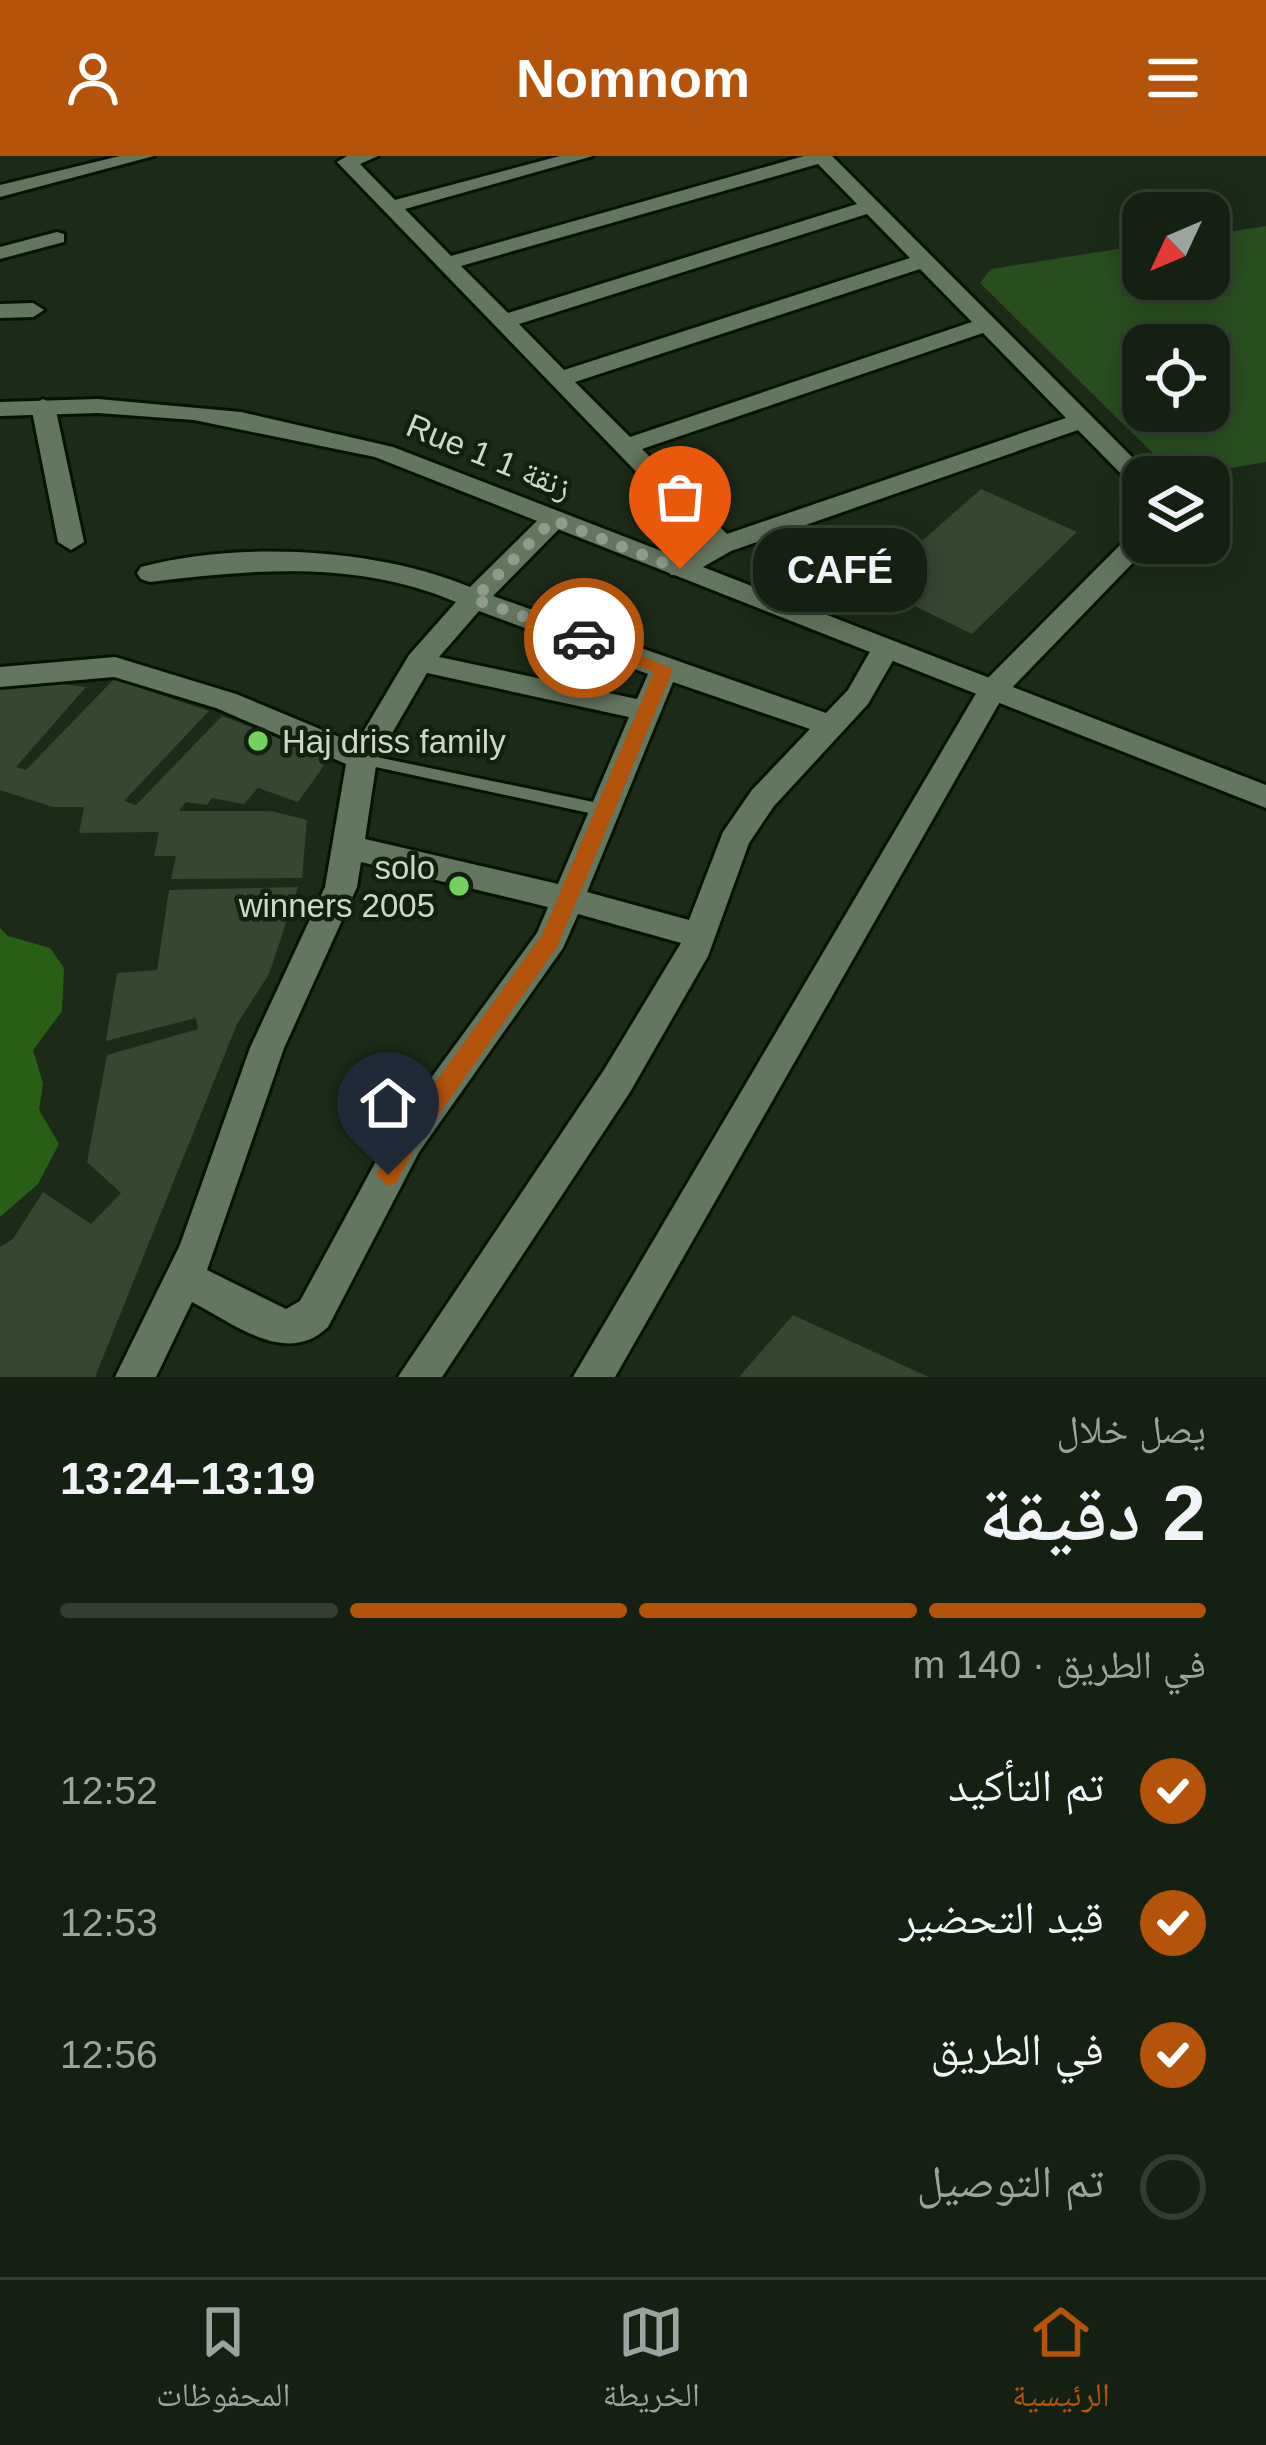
<!DOCTYPE html>
<html lang="ar">
<meta charset="utf-8">
<style>
body{margin:0;font-family:Helvetica,"Noto Naskh Arabic",sans-serif;background:#212d1f;color:#f1f3f6;direction:rtl;height:100vh;display:flex;flex-direction:column;font-size:45px;white-space:nowrap}
*{box-sizing:border-box;margin:0}
p{font-size:39px;color:#9da39f}
.icon{flex:none;width:66px;height:66px;fill:none;stroke:currentColor;stroke-width:2;stroke-linecap:round;stroke-linejoin:round}
.map{position:relative;height:1221px;overflow:hidden;direction:ltr}
.sheet{display:flex;flex-direction:column;background:#142011;flex:1}
.sheet>*{flex:none}
.needle{width:78px;rotate:226deg}
.buttons{position:absolute;left:1122px;top:36px;display:grid;gap:24px}
.buttons a{display:grid;place-items:center;width:108px;height:108px;border-radius:24px;background:#142011;box-shadow:0 6px 30px #0003,0 0 0 3px #333e31;font-size:60px}
.pin{position:absolute;display:grid;place-items:center;width:102px;height:102px;color:#fff;margin:-123px -51px;border-radius:50% 50% 50% 0;rotate:-45deg;box-shadow:0 0 12px #0007}
.pin .icon{rotate:45deg}
.courier{position:absolute;display:grid;place-items:center;width:120px;height:120px;margin:-60px;border:9px solid #b45309;border-radius:50%;background:#fff;color:#222;box-shadow:0 3px 15px #0007}
.bubble{position:absolute;height:84px;border-radius:36px;background:#142011;box-shadow:0 6px 30px #0003,0 0 0 3px #333e31;font-size:39px;font-weight:600;line-height:84px;text-align:center;direction:rtl}
.summary em{font-style:normal;font-weight:600}
.summary div{display:flex;flex-direction:column-reverse}
.summary{display:flex;align-items:center;justify-content:space-between;height:204px;padding:0 60px}
h1{font-size:78px;font-weight:600;line-height:90px}
.bar{display:grid;grid-template-columns:repeat(4,1fr);gap:18px 12px;align-content:center;height:144px;padding:0 60px}
.bar i{height:15px;border-radius:9px;background:#333e31}
.bar .active{background:#b45309}
.bar p{grid-column:span 4}
ol{padding:0 60px;list-style:none}
li{display:flex;align-items:center;gap:36px;height:132px}
li p{margin-inline-start:auto}
li .icon{padding:12px;border-radius:50%;background:#b45309;color:#fff;stroke-width:4}
li:last-child{color:#9da39f}
li i{width:66px;height:66px;border:6px solid #333e31;border-radius:50%}
header{display:flex;justify-content:space-between;align-items:center;height:156px;padding:0 60px;background:#b45309;color:#fff;font-size:54px;font-weight:600}
.tabs{display:flex;justify-content:space-around;align-items:center;height:168px;border-top:3px solid #333e31;background:#142011;font-size:33px;color:#9da39f}
.tabs a{display:grid;justify-items:center;gap:6px}
.tabs .active{color:#b45309}
.map>svg:first-child{display:block}
.green{fill:#284e1e;fill-rule:evenodd}
.forest{fill:#275f17}
.building{fill:#354631}
.lines{fill:none;stroke-linecap:round;stroke-linejoin:round}
.service-casing{stroke:#051303;stroke-width:6}
.minor-casing{stroke:#051303;stroke-width:6}
.tertiary-casing{stroke:#051303;stroke-width:6}
.service{fill:#63765f;fill-rule:evenodd}
.minor{fill:#63765f;fill-rule:evenodd}
.tertiary{fill:#63765f;fill-rule:evenodd}
.route{fill:#b45309}
.done{stroke:#8f9b8b;stroke-width:12;stroke-dasharray:0 21.6}
.poi-dot{fill:#74d25c;stroke:#11210e;stroke-width:4.5}
.labels{text-anchor:middle;dominant-baseline:central;stroke-width:9;stroke-linejoin:round;paint-order:stroke}
.street-label{font-size:33px;fill:#cdd7ca;stroke:#11210e}
.poi-label{font-size:33px;fill:#cdd7ca;stroke:#11210e;text-anchor:start}
</style>
<header><svg class="icon" aria-label="menu" viewBox="0 0 24 24"><path d="M4 6h16M4 12h16M4 18h16"/></svg>Nomnom<svg class="icon" aria-label="person" viewBox="0 0 24 24"><circle cx="12" cy="8" r="4"/><path d="M4 21q1-7 8-7t8 7"/></svg></header>
<div class="map">
<svg width="1266" height="1221" viewBox="0 0 1266 1221">
<rect width="100%" height="100%" fill="#1b2b17"/>
<path class="green" d="M1266 70V306L1177 321 980 127 991 113 1143 89V123H1209V79ZM1143 189H1209V255H1143Z"/>
<path class="forest" d="M0 772 8 780 50 792 64 812 62 855 33 894 43 927 39 954 59 988 38 1028 0 1061Z"/>
<path class="building" d="M981 333 1077 376 972 478 872 429Z
M114 523 209 555 124 645 136 649 222 560 330 601 298 646 258 632 244 648 212 642 207 649 186 646 179 655H271L307 664 302 722 171 723 176 700H154L159 676 79 677 84 651H53L0 634V532L34 531 38 525 86 531 16 611 26 614Z
M298 731 269 818 237 868 95 1221H0V1091L13 1083 43 1036 91 1068 121 1037 87 1006 107 899 198 873 196 862 106 885 117 817 157 814 169 734Z
M793 1159 929 1221H739Z"/>
<g class="lines">
<defs>
<path id="service" d="M362 598 603 648 608 650 611 654 608 658 603 660 357 607 355 603Z"/>
<path id="minor" d="M120 0H154L0 41V29Z
M378 0 360 8 395 44 560 0H593L405 53 451 100 804 0H832L1152 321H1143V334L1134 331 1078 274 731 395 689 419H671L667 413 705 387 337 6 347 0ZM818 8 857 48 508 157 461 110ZM867 58 910 102 564 214 519 168ZM920 113 972 166 630 281 575 226ZM983 177 1066 262 727 378 642 293Z
M57 76 64 78V86L0 103V91Z
M0 148 33 147 44 154 33 161 0 162Z
M43 243 55 250 84 386 71 394 58 386 31 250Z
M553 356 562 358 566 364 562 370 493 440 826 557 848 534 875 487 885 485 899 494 868 548 774 650 749 687 708 800 630 936 442 1221H398L604 914 681 787 578 758 563 792 419 996 328 1171C286 1211 235 1168 192 1146L156 1221H115L180 1089 250 892 325 731 346 608 216 552 114 521 0 531V511L115 501 236 538 356 588 409 499 456 446C359 404 253 413 150 426L141 423 137 417 141 411C239 385 376 392 470 431L544 358ZM479 455 648 518 637 543 439 501ZM427 517 629 561 558 728 365 683 377 603ZM673 526 810 573 752 634 723 676 689 764 587 736ZM361 706 548 751 537 777 393 974 300 1145 286 1153 207 1114 284 892 357 731Z
M1143 373V387H1152L1002 542 615 1221H573L981 529 1134 375Z"/>
<path id="tertiary" d="M98 243 241 256 393 291 1266 629V652L375 301 194 264 98 257 0 260V246Z"/>
</defs>
<use href="#service" class="service-casing"/>
<use href="#minor" class="minor-casing"/>
<use href="#tertiary" class="tertiary-casing"/>
<use href="#service" class="service"/>
<use href="#minor" class="minor"/>
<use href="#tertiary" class="tertiary"/>
</g>
<path class="route" d="M584 476 673 513 558 789 415 992 396 1027 388 1030 376 1019 398 978 542 779 654 516 577 486 575 482Z"/>
<g class="lines">
<path class="done" d="M584 482 474 443 553 364 680 413"/>
</g>
<g class="poi-dot">
<circle cx="258" cy="585" r="12"/>
<circle cx="459" cy="730" r="12"/>
</g>
<g class="labels">
<g class="street-label">
<text transform="translate(489 300) rotate(22)">Rue 1 زنقة 1</text>
</g>
<g class="poi-label">
<text x="282" y="585">Haj driss family</text>
<text x="435" y="711" text-anchor="end">solo<tspan x="435" dy="38">winners 2005</tspan></text>
</g>
</g>
</svg>
<div class="buttons">
<a><svg class="needle" viewBox="-14 -14 28 28"><path d="M0-13l5 13h-10z" fill="#e53935"/><path d="M0 13l5-13h-10z" fill="#9da39f"/></svg></a>
<a><svg class="icon" aria-label="locate" viewBox="0 0 24 24"><circle cx="12" cy="12" r="6"/><path d="M12 2v4M12 18v4M2 12h4M18 12h4"/></svg></a>
<a><svg class="icon" aria-label="layers" viewBox="0 0 24 24"><path d="M12 4l9 5-9 5-9-5zM3 14l9 5 9-5"/></svg></a>
</div>
<div class="pin" style="left:680px;top:413px;background:#ea580c"><svg class="icon" aria-label="bag" viewBox="0 0 24 24"><path d="M5 8h14l-1 12H6zM9 8a3 3 0 0 1 6 0"/></svg></div>
<div class="pin" style="left:388px;top:1019px;background:#1f2937"><svg class="icon" aria-label="home" viewBox="0 0 24 24"><path d="M3 11l9-7 9 7M6 9v11h12V9"/></svg></div>
<div class="courier" style="left:584px;top:482px"><svg class="icon" aria-label="car" viewBox="0 0 24 24"><path d="M5 17H2v-5l4-1 3-4h7l3 4 3 1v5h-3M9 17h6M6 11h13"/><circle cx="7" cy="17" r="2"/><circle cx="17" cy="17" r="2"/></svg></div>
<div class="bubble" style="left:753px;top:372px;width:174px">CAFÉ</div>
</div>
<section class="sheet">
<div class="summary"><div><h1>2 دقيقة</h1><p>يصل خلال</p></div><em>13:19–13:24</em></div>
<div class="bar"><i class="active"></i><i class="active"></i><i class="active"></i><i></i><p>في الطريق · 140 m</p></div>
<ol>
<li><svg class="icon" aria-label="check" viewBox="0 0 24 24"><path d="M5 12l5 5 9-10"/></svg>تم التأكيد<p>12:52</p></li>
<li><svg class="icon" aria-label="check" viewBox="0 0 24 24"><path d="M5 12l5 5 9-10"/></svg>قيد التحضير<p>12:53</p></li>
<li><svg class="icon" aria-label="check" viewBox="0 0 24 24"><path d="M5 12l5 5 9-10"/></svg>في الطريق<p>12:56</p></li>
<li><i></i>تم التوصيل</li>
</ol>
</section>
<nav class="tabs">
<a class="active"><svg class="icon" aria-label="home" viewBox="0 0 24 24"><path d="M3 11l9-7 9 7M6 9v11h12V9"/></svg>الرئيسية</a>
<a><svg class="icon" aria-label="map" viewBox="0 0 24 24"><path d="M3 6l6-2 6 2 6-2v14l-6 2-6-2-6 2zM9 4v14M15 6v14"/></svg>الخريطة</a>
<a><svg class="icon" aria-label="saved" viewBox="0 0 24 24"><path d="M7 4h10v16l-5-4-5 4z"/></svg>المحفوظات</a>
</nav>
